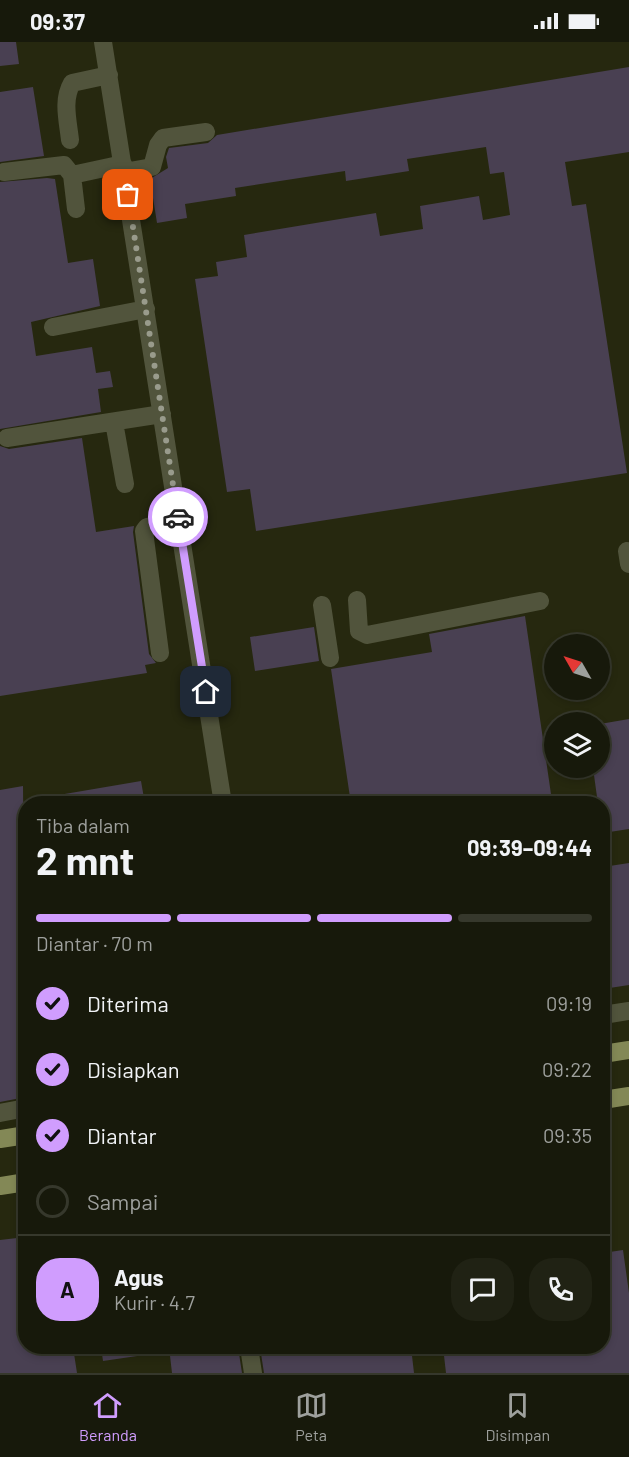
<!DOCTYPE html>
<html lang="id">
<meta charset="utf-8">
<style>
body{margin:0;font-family:Barlow,sans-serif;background:#202214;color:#f1f3f6;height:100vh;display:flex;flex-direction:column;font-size:22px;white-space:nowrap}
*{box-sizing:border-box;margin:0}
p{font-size:20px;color:#9ea09d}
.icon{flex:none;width:33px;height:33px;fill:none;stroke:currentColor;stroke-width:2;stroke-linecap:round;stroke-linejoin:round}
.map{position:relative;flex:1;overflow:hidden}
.sheet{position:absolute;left:18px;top:754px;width:592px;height:558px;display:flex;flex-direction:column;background:#17190b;border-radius:24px;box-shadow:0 3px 9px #0003,0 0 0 2px #36382c}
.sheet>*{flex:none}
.needle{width:39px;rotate:309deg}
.fabs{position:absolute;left:544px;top:592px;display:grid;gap:12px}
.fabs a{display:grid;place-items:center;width:66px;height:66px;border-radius:50%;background:#17190b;box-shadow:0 3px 9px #0003,0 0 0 2px #36382c;font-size:30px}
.pin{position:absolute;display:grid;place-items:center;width:51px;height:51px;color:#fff;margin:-26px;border-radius:12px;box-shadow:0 3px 9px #0006}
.courier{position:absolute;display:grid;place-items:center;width:60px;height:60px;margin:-30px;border:4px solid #d09dfe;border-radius:50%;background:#fff;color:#222;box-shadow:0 2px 8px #0007}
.overview em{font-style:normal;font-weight:700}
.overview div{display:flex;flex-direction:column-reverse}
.overview{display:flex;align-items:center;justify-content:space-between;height:102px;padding:0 18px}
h1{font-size:39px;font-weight:700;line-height:45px}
.bar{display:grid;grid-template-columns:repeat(4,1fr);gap:9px 6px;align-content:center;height:72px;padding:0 18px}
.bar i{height:8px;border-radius:4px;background:#36382c}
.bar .on{background:#d09dfe}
.bar p{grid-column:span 4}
.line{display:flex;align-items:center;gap:15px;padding:0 18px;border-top:2px solid #36382c}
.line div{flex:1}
.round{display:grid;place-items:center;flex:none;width:63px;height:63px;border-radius:24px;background:#202214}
ol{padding:0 18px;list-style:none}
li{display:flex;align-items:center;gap:18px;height:66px}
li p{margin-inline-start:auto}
li .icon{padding:6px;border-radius:50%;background:#d09dfe;color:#111;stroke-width:4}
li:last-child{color:#9ea09d}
li i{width:33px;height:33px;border:3px solid #36382c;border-radius:50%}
.status{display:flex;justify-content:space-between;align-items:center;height:42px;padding:0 30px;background:#17190b;direction:ltr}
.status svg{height:16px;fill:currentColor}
.dock{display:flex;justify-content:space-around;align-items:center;height:84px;border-top:2px solid #36382c;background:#17190b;font-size:16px;color:#9ea09d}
.dock a{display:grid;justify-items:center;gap:3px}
.dock .on{color:#d09dfe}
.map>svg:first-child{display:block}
.built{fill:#26280f;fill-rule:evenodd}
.building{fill:#494052}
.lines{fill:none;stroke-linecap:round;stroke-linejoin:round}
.minor{stroke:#51543c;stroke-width:18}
.major{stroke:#838856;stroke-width:18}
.done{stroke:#999b8c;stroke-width:6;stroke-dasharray:0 10.8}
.route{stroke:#d09dfe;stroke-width:8}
</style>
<div class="status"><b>09:37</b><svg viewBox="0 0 49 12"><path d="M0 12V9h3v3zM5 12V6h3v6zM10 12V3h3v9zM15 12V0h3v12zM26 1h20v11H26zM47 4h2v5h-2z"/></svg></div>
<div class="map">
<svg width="629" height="1331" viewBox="0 0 629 1331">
<rect width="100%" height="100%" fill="#1f210f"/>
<path class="built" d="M0 0H629V1331H0ZM555 603H600V648H555ZM555 681H600V726H555ZM26 762H603V1305H26Z"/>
<path class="building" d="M0 0H16L19 22 0 24Z
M629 25V110L565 120 572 164 586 162 627 431 256 489 250 447 227 450 195 237 218 234 216 220 247 215 244 193 376 171 380 194 423 187 420 164 479 154 483 178 510 173 504 130 490 132 486 105 407 117 409 129 346 139 345 129 235 146 236 154 185 162 187 176 157 181 150 137 168 126 166 115 169 106 208 101 217 93Z
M33 45 44 114 0 120V50Z
M47 136 55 137 68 221 93 217 100 264 31 280 36 314 92 305 96 331 110 329 113 345 98 347 101 370 0 387V140Z
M82 396 96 490 134 484 133 490 149 612 156 621 145 623 147 631 0 654V404L9 407Z
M525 574 551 752 519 757 520 762H351L331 627 432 610 429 592Z
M314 585 319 619 255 629 250 595Z
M629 677V787L603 791V762H598L593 726H600V682Z
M141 739 145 762H47V755Z
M23 744 26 1055 0 1060V748Z
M629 821V943L603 947V825Z
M17 1196 26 1253V1305H73L77 1331H0V1198Z
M623 1208 629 1251V1331H446L443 1305H603V1211Z
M101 1305H144V1313L103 1319Z
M169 1305H238L242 1331H172Z
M260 1305H411L414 1331H264Z"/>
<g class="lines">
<path class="minor" d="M103 0 223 762
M70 98C68 79 62 58 72 41L109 33
M4 130 64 123 72 133 76 167
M124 130 152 125 158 103 163 96 206 90
M72 133 123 122
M53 285 146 267
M114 380 125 442
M7 396 162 372
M627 509 629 522
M357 558 359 589 367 593 540 559
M322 563 330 616
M160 611 144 489 147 485 179 478
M603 973 629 969
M0 1071 26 1066
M249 1305 253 1331"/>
<path class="major" d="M603 1012 629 1008
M603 1058 629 1054
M0 1097 26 1093
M0 1144 26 1140"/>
</g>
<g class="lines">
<path class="done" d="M128 153 178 475"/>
<path class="route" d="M178 475 206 650"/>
</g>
</svg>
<div class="fabs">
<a><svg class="needle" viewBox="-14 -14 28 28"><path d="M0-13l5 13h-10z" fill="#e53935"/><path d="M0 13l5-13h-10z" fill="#9ea09d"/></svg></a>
<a><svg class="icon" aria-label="layers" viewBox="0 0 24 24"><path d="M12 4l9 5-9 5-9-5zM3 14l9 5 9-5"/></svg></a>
</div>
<div class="pin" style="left:128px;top:153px;background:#ea580c"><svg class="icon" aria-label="bag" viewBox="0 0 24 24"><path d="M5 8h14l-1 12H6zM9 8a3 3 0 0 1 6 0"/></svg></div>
<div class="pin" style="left:206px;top:650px;background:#1f2937"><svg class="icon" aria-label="home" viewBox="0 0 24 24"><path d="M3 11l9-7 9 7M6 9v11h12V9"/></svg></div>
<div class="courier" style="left:178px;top:475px"><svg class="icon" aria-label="car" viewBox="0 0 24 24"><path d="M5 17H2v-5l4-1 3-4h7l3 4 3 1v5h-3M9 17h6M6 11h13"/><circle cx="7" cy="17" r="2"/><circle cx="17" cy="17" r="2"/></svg></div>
<section class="sheet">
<div class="overview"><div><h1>2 mnt</h1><p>Tiba dalam</p></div><em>09:39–09:44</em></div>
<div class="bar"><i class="on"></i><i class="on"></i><i class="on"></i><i></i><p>Diantar · 70 m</p></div>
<ol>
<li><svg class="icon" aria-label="check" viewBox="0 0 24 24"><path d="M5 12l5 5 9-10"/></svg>Diterima<p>09:19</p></li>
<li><svg class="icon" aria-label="check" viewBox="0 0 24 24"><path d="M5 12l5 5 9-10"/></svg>Disiapkan<p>09:22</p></li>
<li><svg class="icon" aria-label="check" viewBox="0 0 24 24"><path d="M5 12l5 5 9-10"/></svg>Diantar<p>09:35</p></li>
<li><i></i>Sampai</li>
</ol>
<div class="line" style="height:108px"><b class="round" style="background:#d09dfe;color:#111">A</b><div><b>Agus</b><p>Kurir · 4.7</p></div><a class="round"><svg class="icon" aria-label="chat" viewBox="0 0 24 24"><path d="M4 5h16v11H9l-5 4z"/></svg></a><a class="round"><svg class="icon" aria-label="phone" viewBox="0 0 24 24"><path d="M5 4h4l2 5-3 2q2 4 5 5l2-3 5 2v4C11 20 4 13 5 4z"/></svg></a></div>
</section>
</div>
<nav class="dock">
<a class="on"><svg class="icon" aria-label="home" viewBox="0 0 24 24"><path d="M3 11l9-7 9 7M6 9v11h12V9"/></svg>Beranda</a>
<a><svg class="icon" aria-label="map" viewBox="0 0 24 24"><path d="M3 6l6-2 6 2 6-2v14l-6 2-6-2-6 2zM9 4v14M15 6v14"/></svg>Peta</a>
<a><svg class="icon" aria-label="saved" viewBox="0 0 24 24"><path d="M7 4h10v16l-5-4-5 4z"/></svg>Disimpan</a>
</nav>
